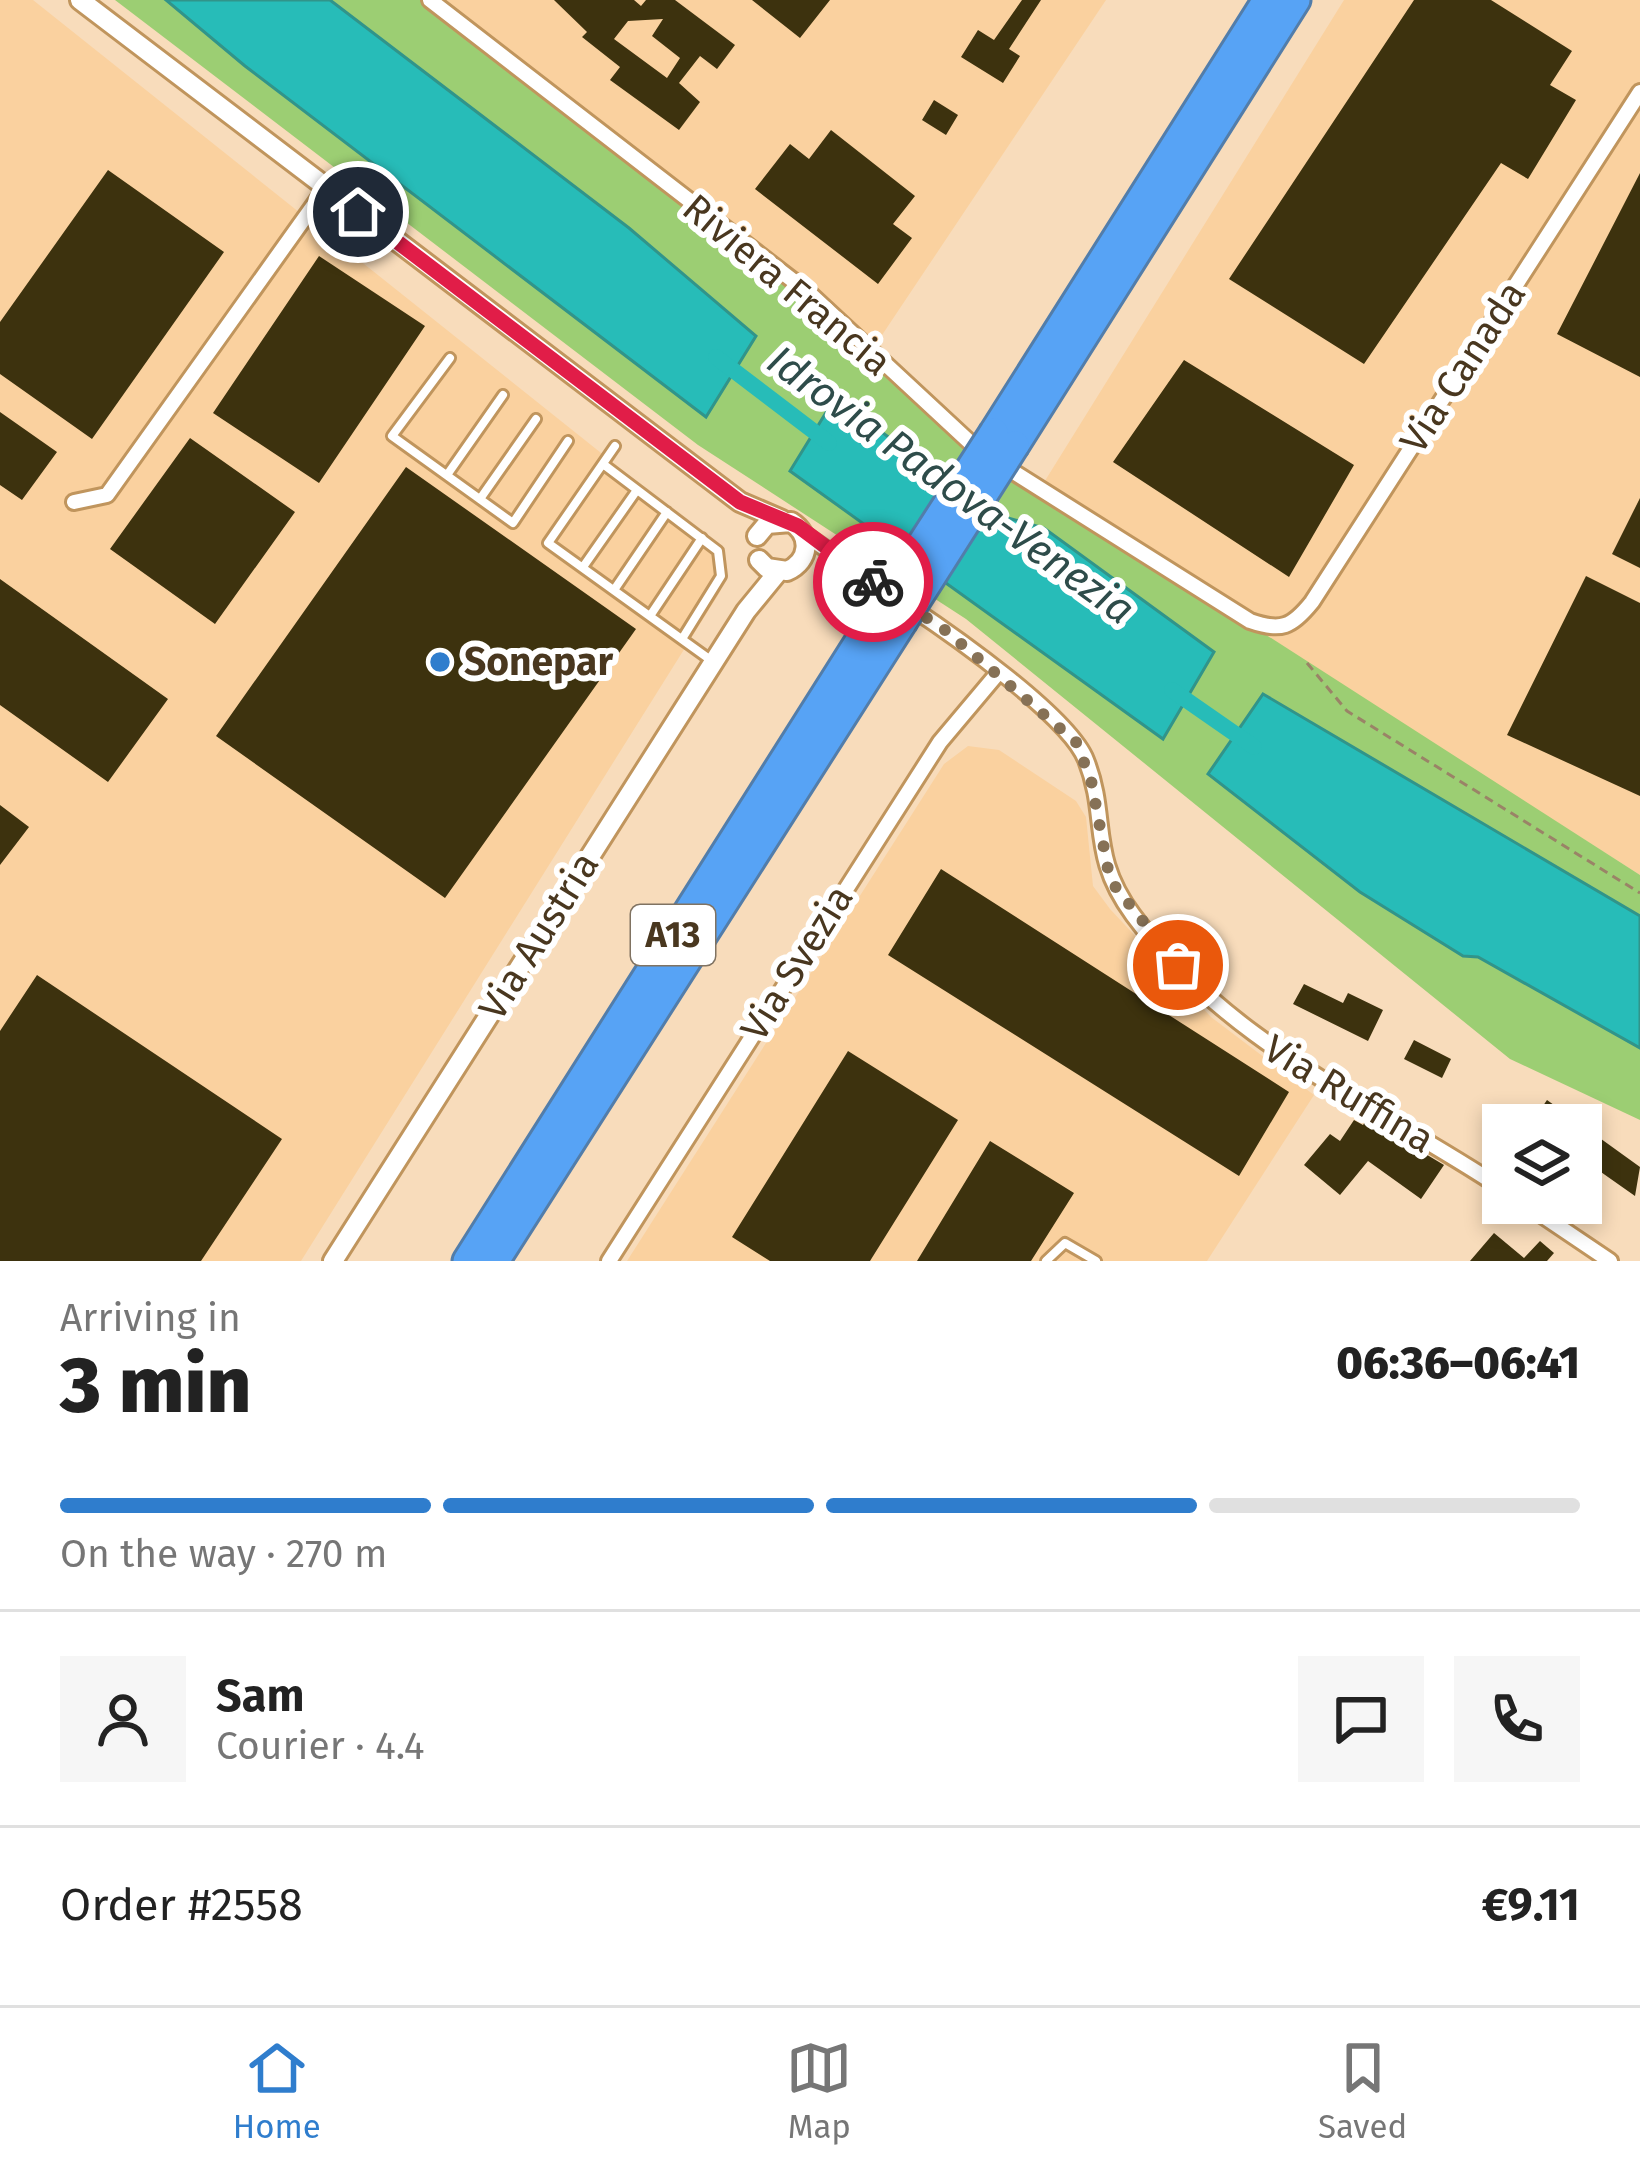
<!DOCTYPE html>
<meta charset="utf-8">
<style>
body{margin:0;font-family:"Fira Sans",sans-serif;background:#f6f6f6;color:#222;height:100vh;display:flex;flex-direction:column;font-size:45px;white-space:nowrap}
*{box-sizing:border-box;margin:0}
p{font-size:39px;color:#767676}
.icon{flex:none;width:66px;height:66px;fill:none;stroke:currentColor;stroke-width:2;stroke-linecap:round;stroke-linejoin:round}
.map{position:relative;height:1261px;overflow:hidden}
.details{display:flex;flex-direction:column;background:#fff;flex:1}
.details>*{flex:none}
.controls{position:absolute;left:1482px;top:1104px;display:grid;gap:24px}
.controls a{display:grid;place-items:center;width:120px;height:120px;border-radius:0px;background:#fff;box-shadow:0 6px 18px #0003;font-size:60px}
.pin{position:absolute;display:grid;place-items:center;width:102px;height:102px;color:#fff;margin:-51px;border:6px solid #fff;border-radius:50%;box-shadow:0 3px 12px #0007}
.courier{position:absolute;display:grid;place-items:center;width:120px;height:120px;margin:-60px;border:9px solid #e11d48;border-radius:50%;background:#fff;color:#222;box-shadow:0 3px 15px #0007}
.summary em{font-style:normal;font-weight:800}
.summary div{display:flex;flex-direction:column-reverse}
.summary{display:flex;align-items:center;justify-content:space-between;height:204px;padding:0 60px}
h1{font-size:78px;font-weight:800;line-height:90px}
.bar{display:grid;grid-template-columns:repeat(4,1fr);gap:18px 12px;align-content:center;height:144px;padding:0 60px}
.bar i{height:15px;border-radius:9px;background:#e0e0e0}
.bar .active{background:#2f7dcd}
.bar p{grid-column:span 4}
.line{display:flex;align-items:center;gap:30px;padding:0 60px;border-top:3px solid #e0e0e0}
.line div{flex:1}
.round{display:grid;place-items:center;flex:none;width:126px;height:126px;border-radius:0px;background:#f6f6f6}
.menu{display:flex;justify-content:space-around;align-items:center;height:168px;border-top:3px solid #e0e0e0;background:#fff;font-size:33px;color:#767676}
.menu a{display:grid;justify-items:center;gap:6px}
.menu .active{color:#2f7dcd}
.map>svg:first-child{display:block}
.built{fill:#fad19f}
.green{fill:#9cce73;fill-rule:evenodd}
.water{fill:#27bcb8;stroke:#31948a;stroke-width:3}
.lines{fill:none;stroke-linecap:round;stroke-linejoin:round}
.canal{stroke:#27bcb8;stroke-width:16}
.building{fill:#3d320e;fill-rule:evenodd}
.service-casing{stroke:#c0955d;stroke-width:14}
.minor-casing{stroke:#c0955d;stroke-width:20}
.tertiary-casing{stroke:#c0955d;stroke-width:24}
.motorway-casing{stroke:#527daa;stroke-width:33}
.path{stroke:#9a8367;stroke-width:3;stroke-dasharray:9 6;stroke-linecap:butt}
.service{stroke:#fff;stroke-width:8}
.minor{stroke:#fff;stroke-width:14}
.tertiary{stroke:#fff;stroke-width:18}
.motorway{stroke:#57a3f5;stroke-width:27}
.motorway-bridge-casing{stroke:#527daa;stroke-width:33;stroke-linecap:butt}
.motorway-bridge{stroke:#57a3f5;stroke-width:27}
.done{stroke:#867156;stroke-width:12;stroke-dasharray:0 21.6}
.route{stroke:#e11d48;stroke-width:15}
.poi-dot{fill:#2f7dcd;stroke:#fff;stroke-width:4.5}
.labels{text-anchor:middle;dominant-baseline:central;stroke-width:12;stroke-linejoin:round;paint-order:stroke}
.shield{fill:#fff;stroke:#807362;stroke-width:3}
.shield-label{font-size:36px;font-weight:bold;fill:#49371f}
.street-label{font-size:39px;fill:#49371f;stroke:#fff}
.poi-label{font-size:39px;font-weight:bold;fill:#49371f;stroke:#fff;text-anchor:start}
.water-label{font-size:42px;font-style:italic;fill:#2e4c4a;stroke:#fff}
</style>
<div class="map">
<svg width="1640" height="1261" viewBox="0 0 1640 1261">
<rect width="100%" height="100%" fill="#f8dcbb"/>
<path class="built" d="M0 0H33L724 551 727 569 720 592 301 1261H0Z
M438 0H1106L874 347Z
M1344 0H1640V875L1038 492Z
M968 746 999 750 1076 801 1086 817 1093 886 1110 909 1211 1017 1314 1095 1207 1261H627L944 764Z"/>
<path class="green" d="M115 0H166L245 66 706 416 755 335 629 228 330 0H426L809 293 925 406 1039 489 1640 875V916L1463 956 1478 957 1640 1048V1120L1510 1059 966 619 698 445ZM835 399 994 514 1044 528 1213 652 1164 738 983 607Z"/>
<path class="water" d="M166 0H330L629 228 756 336 706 417 245 66Z
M835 398 994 514 1044 528 1214 652 1163 739 790 471Z
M1263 694 1640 916V1048L1478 957 1463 956 1360 892 1208 774Z"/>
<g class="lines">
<path class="canal" d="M716 357 829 443
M1172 690 1254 747"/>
</g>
<path class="building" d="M554 0H634L641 6 646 0H675L735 45 717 69 700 56 679 83 700 102 679 130 610 80 620 67 582 37 587 32ZM663 19 652 36 680 58 667 78 614 39 628 21Z
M752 0H830L800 38Z
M1022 0H1041L1009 49 1020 56 1003 83 961 57 978 30 994 40Z
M1414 0H1491L1572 51 1550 85 1576 100 1528 179 1501 163 1364 364 1229 279Z
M934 100 958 115 946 135 922 120Z
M831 130 915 196 893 224 912 238 878 284 755 189 790 144 809 159Z
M108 170 224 252 92 439 0 374V322Z
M1640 173V377L1557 334Z
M319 256 425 326 319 483 213 413Z
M1184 360 1354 465 1289 577 1113 462Z
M0 412 57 452 22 500 0 485Z
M190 438 295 512 215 624 110 549Z
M406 467 636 629 445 898 216 736Z
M1640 498V568L1612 554Z
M1586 576 1640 603V796L1507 735Z
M0 579 168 699 108 782 0 705Z
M0 805 29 827 0 865Z
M941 869 1289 1092 1239 1176 888 955Z
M37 975 282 1139 201 1261H0V1031Z
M1304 984 1343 1003 1348 993 1383 1010 1368 1041 1293 1004Z
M1414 1040 1451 1059 1442 1078 1404 1059Z
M848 1051 958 1120 870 1261H770L732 1237Z
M1547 1100 1640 1167 1635 1196 1581 1158V1125H1530Z
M1367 1119 1444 1165 1421 1199 1368 1161 1340 1195 1304 1165 1330 1134 1340 1141 1354 1120 1363 1125Z
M990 1141 1074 1193 1031 1261H917Z
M1494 1233 1524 1258 1540 1241 1554 1253 1547 1261H1470Z"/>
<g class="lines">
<defs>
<path id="service" d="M450 358 392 436 513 523 568 441
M615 446 548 543 712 661
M603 464 718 551 721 576 682 639
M447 475 503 395
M480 499 536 419
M583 567 637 490
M614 590 667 512
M650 616 702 538
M1046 1261 1065 1243 1096 1261"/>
<path id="minor" d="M430 0 809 293 977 449 1250 621C1281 632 1292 627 1312 602L1640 92
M74 502 107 495 326 188
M804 534 891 594
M909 606C951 634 1069 716 1086 760 1109 818 1088 854 1133 915 1230 1046 1372 1102 1503 1189
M1524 1203 1610 1261
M609 1261 940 742 998 673"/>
<path id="tertiary" d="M80 0 740 502 782 520
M757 536 767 524 791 522C812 535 810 561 787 571L767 568 759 560
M333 1261 746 611 778 572"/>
<path id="motorway" d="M994 432 1267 0
M1015 445 1296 0
M467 1261 879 610
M495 1261 902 623"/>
</defs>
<use href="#service" class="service-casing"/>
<use href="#minor" class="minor-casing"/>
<use href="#tertiary" class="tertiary-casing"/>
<use href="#motorway" class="motorway-casing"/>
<path class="path" d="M1307 663 1347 711 1640 893"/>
<use href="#service" class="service"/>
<use href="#minor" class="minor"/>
<use href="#tertiary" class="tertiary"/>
<use href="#motorway" class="motorway"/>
<defs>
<path id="motorway-bridge" d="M879 610 994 432
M902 623 1015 445"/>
</defs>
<use href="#motorway-bridge" class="motorway-bridge-casing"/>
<use href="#motorway-bridge" class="motorway-bridge"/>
</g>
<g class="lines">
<path class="done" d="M873 582 945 630 1076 742 1091 780 1110 880 1178 965"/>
<path class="route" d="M358 212 740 502 798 526 873 582"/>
</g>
<circle class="poi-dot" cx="440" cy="662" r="12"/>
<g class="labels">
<rect class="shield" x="631" y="905" width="84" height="60" rx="9"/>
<g class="shield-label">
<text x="673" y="935">A13</text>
</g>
<g class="street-label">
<text transform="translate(787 285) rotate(40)">Riviera Francia</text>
<text transform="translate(1463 367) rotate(-57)">Via Canada</text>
<text transform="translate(539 936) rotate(-58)">Via Austria</text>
<text transform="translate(797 963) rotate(-58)">Via Svezia</text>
<text transform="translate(1349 1094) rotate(31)">Via Ruffina</text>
</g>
<g class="poi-label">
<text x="464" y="662">Sonepar</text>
</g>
<g class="water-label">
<text transform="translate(951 485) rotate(36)">Idrovia Padova-Venezia</text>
</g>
</g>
</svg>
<div class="controls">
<a><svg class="icon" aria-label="layers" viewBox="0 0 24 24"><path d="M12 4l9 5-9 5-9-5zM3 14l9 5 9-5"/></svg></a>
</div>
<div class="pin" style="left:1178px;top:965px;background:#ea580c"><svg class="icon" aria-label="bag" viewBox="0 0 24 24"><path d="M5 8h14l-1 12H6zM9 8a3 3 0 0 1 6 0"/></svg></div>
<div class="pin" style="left:358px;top:212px;background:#1f2937"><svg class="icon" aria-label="home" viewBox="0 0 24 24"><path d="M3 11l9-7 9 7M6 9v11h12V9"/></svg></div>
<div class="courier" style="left:873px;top:582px"><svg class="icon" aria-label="bike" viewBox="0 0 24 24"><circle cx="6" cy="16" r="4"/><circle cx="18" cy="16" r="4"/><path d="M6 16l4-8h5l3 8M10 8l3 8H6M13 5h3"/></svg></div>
</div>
<section class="details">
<div class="summary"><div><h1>3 min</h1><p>Arriving in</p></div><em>06:36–06:41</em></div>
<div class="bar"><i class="active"></i><i class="active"></i><i class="active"></i><i></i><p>On the way · 270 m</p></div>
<div class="line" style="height:216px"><a class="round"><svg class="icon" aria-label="person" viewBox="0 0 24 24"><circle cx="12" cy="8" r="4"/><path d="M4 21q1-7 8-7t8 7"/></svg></a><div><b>Sam</b><p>Courier · 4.4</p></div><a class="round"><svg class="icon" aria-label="chat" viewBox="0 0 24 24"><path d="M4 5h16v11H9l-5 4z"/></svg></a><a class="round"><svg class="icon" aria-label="phone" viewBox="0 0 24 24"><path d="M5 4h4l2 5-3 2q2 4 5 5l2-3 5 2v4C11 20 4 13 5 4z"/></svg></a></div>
<div class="line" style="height:156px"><div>Order #2558</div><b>€9.11</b></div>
</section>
<nav class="menu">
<a class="active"><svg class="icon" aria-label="home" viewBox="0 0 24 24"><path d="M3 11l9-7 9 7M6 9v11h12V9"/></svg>Home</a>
<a><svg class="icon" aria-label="map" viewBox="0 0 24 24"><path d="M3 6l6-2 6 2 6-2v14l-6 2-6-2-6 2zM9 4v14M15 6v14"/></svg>Map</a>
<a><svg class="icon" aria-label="saved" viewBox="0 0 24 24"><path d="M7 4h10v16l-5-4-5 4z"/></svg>Saved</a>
</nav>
